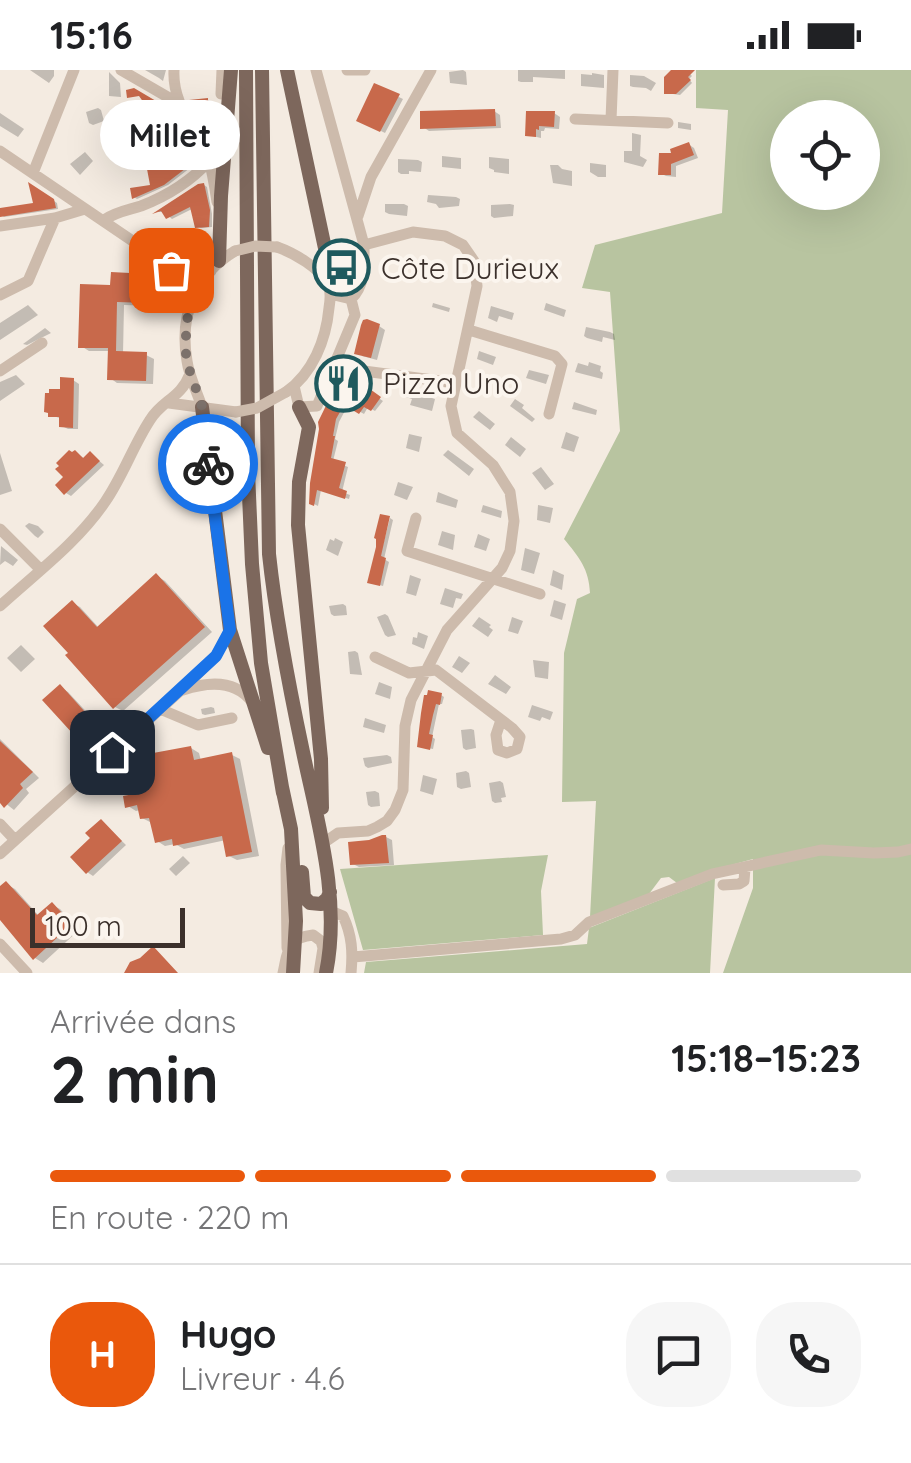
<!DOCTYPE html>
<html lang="fr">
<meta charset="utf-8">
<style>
body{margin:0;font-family:Quicksand,sans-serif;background:#f6f6f6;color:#202124;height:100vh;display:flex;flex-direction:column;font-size:38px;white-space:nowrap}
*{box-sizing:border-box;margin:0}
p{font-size:32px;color:#757577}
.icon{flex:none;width:55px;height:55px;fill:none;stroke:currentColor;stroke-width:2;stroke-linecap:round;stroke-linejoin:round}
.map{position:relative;height:903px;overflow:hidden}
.panel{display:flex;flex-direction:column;background:#fff;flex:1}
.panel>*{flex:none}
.tools{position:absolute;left:770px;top:30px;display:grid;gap:20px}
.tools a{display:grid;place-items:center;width:110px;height:110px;border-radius:50%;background:#fff;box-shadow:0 10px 40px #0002;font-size:50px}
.scale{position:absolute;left:30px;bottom:25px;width:155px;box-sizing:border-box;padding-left:10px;border:5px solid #3b302b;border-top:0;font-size:28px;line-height:35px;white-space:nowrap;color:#3b302b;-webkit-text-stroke:8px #fbf5ee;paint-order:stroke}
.pin{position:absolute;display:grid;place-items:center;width:85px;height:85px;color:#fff;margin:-42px;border-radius:20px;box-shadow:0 5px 15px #0006}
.courier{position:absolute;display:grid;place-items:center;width:100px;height:100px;margin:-50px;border:8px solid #1a73e8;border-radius:50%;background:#fff;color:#222;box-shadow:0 2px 12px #0007}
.bubble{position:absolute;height:70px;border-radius:35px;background:#fff;box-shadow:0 10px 40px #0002;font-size:32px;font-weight:700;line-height:70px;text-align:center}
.head em{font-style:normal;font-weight:700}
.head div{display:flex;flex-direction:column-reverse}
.head{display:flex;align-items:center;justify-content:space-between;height:170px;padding:0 50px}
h1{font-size:65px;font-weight:700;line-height:75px}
.bar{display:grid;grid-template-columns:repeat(4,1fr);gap:15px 10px;align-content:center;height:120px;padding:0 50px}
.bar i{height:12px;border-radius:8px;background:#e0e0e0}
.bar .selected{background:#ea580c}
.bar p{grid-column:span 4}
.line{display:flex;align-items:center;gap:25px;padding:0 50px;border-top:2px solid #e0e0e0}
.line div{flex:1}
.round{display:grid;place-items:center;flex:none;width:105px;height:105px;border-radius:40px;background:#f6f6f6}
.status{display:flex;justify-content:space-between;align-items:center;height:70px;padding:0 50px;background:#fff;direction:ltr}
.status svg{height:28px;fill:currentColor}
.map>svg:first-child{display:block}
.green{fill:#b8c4a0;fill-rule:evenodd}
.shadow{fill:#0003}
.building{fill:#c8694b}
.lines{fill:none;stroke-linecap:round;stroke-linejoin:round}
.minor{stroke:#cdbbac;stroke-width:11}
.major{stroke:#7d675c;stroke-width:14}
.minor-bridge{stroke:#cdbbac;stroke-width:11}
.done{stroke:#7c716b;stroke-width:10;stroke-dasharray:0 18}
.route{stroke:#1a73e8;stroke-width:12}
.labels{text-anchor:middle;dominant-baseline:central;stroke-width:8;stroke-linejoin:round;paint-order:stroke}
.poi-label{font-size:30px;fill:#3b302b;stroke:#fbf5ee;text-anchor:start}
</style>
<div class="status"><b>15:16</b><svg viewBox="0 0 49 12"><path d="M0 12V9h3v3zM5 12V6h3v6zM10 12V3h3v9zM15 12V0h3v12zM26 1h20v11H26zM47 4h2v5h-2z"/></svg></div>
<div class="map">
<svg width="911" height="903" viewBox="0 0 911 903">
<rect width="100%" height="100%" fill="#f4ebe1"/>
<path class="green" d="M696 0H911V903H723L753 818V789L706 802 677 813 669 807 661 808 649 824 590 847 596 731 562 732 564 583 577 529 590 523C589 499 579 487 564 469L620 361 610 222 582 218 595 175 722 143 728 40 696 38ZM788 48H862V122H788Z
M548 785 541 821 543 865 363 880 340 799Z
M715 808 710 903H364L366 892 587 874 589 858Z"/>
<path class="shadow" d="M30 0H54V6L49 13Z
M145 0H166L163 11 159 8Z
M463 0 466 2 467 15 450 13 449 2Z
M518 0H565V9L533 7V12H521L518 11Z
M675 0H686L692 6 689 9 692 13 680 25 666 23Z
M109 2 120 13 121 27 109 26Z
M592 3 604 5V18L581 16V4L592 5Z
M630 5 644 6 656 13 651 21 646 18 633 17 630 16Z
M376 16 403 29 385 63 359 50Z
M133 21 176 45 199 91 168 115 137 129 134 127 153 117 147 84 142 77 136 76 145 66 147 67 148 73 171 61 174 47 142 26H129Z
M208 30 211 32V42L220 45 216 72 212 70 193 32Z
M98 38 101 40 104 51 93 55 89 53 86 42Z
M494 41 500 45 501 58 429 61 423 57Z
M0 43 24 59 18 67 0 56Z
M554 43 560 47 559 59 545 58 544 61H541V68L528 65Z
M678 52 691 54V60L678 58Z
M632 63 641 65 640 86 647 90 643 97 624 92V81H632Z
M688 74 694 78 698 88 676 96V107L666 106 660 103 675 86Z
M85 82 93 91 80 105 70 94Z
M442 86 461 88V99L442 97Z
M489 87 509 89V104L494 102V100L489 98Z
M398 89 418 90 422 92 421 102 409 101V104H401L398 102Z
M590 93 606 95V107H598L590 102Z
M550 95H558L562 99 572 101V116L553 113Z
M204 115 207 117 212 144V157L201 158 197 156 192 139 172 149 164 142H157Z
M32 116 57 133 58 139 4 147 1 145 36 135Z
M428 125 456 127 460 129 459 136 439 138 436 134 427 132Z
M385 134H404L408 136 407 146 389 144 385 142Z
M510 134 514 135 513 146 494 148 491 146V135Z
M148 206 156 211 155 236 124 235 123 284 146 285 154 289 153 314 117 313 110 308V281H89L81 276 113 218Z
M433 233 450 238 449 242 432 237Z
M546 233 566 240 564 247 544 240Z
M28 235 38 245 0 270V253Z
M491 236 514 243 512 250 499 246 497 252 488 248Z
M379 256 385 260 377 290 362 286Z
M586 257 610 262 614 264 615 270 603 267 602 272 587 268 584 266Z
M45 258 51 263 27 275 23 274Z
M479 281 496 287 493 295 477 289Z
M589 292 601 296 600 301 603 303 602 309 575 302 578 293 588 296Z
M529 300 549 305 546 314 526 308Z
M16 305 25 314 0 331V312Z
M73 310 79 314 78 359H68L62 356V349L51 345 62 322Z
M355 312 383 331 375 341 368 337 364 344 348 335 339 352 335 369 338 371 333 391 348 397 342 422 350 425 349 429 321 420 318 436 312 433 322 346Z
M405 319 435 329 432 341 410 335 412 329 403 326Z
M515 329 524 335 522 338 535 349 532 352 510 336Z
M574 332 597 340 596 345 572 339Z
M479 341 495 354 490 360 473 347Z
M566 362 579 367 574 382 561 378Z
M409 364 422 367 419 382 406 378Z
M511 367 526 379 520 387 505 375Z
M448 380 474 399 469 406 443 385Z
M0 383 12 421 0 425Z
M76 383 85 389 91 384 104 395 71 426 66 423 67 407Z
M541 397 554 414 545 420 532 403Z
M398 412 413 417 407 430 394 425Z
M438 422 458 430 456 438 436 432Z
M483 435 502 441 501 448 481 442Z
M538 435 553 438 550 453 537 450Z
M390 448 393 450 384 489 389 492 383 516 373 513Z
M29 453 38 456 44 462 38 468 35 466 25 456Z
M442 461 455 465 453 480 438 475Z
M478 464 490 469 486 481 474 477Z
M335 468 343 472 338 486 326 480 330 469 334 471Z
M1 476 18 490 13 496 5 491 0 495Z
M525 478 540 483 534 504 521 500Z
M553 500 564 505 562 520 550 515Z
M410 505 421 509 416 526 406 523Z
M157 506 165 511 212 562 123 641 115 637 72 533 80 537 99 558Z
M445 518 463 524 461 529 456 528 453 538 440 534Z
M554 530 566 534 562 550 550 546Z
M343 534 346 536 347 545 334 546 331 544 329 536Z
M385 544 388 546 396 565 388 567 385 565 377 547Z
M479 547 491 555 489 557 493 560 488 567 472 556Z
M512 547 523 551 518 564 508 561Z
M418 562 428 566 424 579 412 574 413 567 417 568Z
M21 575 35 589 21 602 7 588Z
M355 581 358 583 362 605 350 604 348 582Z
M459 586 470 593 462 603 452 597Z
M533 590 549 592 548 609 535 607Z
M495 605 511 617 506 624 488 614Z
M379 612 392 617 390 629 375 624Z
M60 617 68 622 108 665 93 679 85 674Z
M441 625 444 627 442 634H439L432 667 435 669 433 679 423 677V643Z
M532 635 553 642 550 650 542 647 540 651 528 647Z
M211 637 214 638 215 643 205 645 202 644 201 639Z
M365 648 386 655 384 663 363 657Z
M471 659 474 660 476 678 466 680 463 678 461 660Z
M0 669 39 708 26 719 29 723 14 740 0 729Z
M191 678 199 683 201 691 232 685 240 689 259 786 237 790 229 786 226 770 184 779 175 774 165 776 157 771 150 752 142 748 140 740 136 741 128 736 144 714Z
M387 685 391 687 392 693 368 698 365 696 363 688Z
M466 701 469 703 471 717 461 719 457 717 456 703Z
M423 705 437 709 433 725 420 721Z
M500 711 503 713 506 727 501 728 502 732 495 733 492 731 489 713Z
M375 721 379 723 380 736 371 737 368 735 366 722Z
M102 752 126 775 93 806 87 802 94 768Z
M386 767 392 770 394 795 359 797 353 794Z
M183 786 190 793 176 806 169 799Z
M6 814 15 819 39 846 52 835 60 839 79 860 43 893 35 888 0 847V820Z"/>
<path class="building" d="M671 0H695L688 7 691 10 676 24H664V7Z
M374 13 400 24 380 62 356 51Z
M134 18 173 41 198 89 164 115 132 129 130 118 150 115 144 83 141 84 140 77 134 78 131 65 145 63 147 71 167 60 162 50 169 47 144 33 139 26 127 28 126 20Z
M208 28V39L217 40 215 63 213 71 211 72 189 30Z
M495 39 496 56 420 59V41Z
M526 41H555L554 57 539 56V60L536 59V67L525 66Z
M689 72 694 85 671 94V105H658L659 83H671L670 79Z
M28 112 54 129 56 138 0 147V138L33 133Z
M204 113 210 140 209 157 195 158 190 137 166 149 161 141 152 144 198 114Z
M111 202 149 204 148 233 117 232 116 281 147 282 146 311 107 310 108 278H78L80 214 110 215Z
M367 249 380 254 371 288 354 284 361 255 363 250Z
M60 307 74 308 73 358 59 357V347H48V343L44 342 45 323H49V319H60Z
M340 307 356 309 381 327 371 341 364 337 359 344 344 335 336 349 333 366H335L331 388 346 392 339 418 347 421 345 429 317 420 314 436 309 434 310 413 319 359 318 352Z
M69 380 72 382 75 380 83 388 90 381 100 391 64 425 55 415 63 407 55 399 59 396 56 393Z
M380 444 390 446 381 486 386 488 380 516 367 513 376 477V469L374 468Z
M156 503 205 557 113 639 65 585 68 583 43 556 72 530 97 557Z
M60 614 101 660 84 676 42 630Z
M428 620 442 623 440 635 436 634 433 645 429 664 433 665 430 680 417 677 421 643 424 625H427Z
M0 671 33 702 20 714 23 718 4 738 0 733Z
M191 676 194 690 232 682 252 782 226 787 222 766 173 776 172 769 155 773 149 748 140 749 137 735 125 738 123 726 134 724 132 708 138 707 141 711 137 686Z
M101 749 122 771 86 804 70 787 90 768 85 763Z
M382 765H386L389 793 350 795 348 772 369 770Z
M6 811 37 845 52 832 72 854 33 890 0 850V816Z
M153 876 178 903H124L130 892 140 888Z"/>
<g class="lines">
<path class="minor" d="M121 0 178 33
M174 0C172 36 198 60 209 91 213 104 215 119 217 132
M316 0 364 175C364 193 366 216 351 229L330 224
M347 0H365
M221 24 222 0
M575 49 668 53
M611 50 613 0
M0 81 168 195 211 201
M33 103 74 0
M358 146 371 107 431 0
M104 150C115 142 128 140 141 136 167 126 190 112 209 91
M0 156 55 148 85 139
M277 177C294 183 320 198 328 214 331 221 330 232 329 238 326 270 313 303 286 322
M150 183 181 184 197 177H220
M168 195 182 215 191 235
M0 225 28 211 55 148
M469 260 555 286 562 294 549 344
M333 297 456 313
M0 301 42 273
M294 316 299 337 317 336 355 245 351 229
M169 333 236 342
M202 337C197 322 189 306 187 291 179 245 195 205 235 181
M416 448 407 481 540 524
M0 459 40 499
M0 536C36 503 77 473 105 432 123 406 133 376 150 350 161 331 181 328 190 304
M375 587 409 603 436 600 512 658 520 667 517 679 507 683 498 680 496 665 501 650
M183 620C207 612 235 609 252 632
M160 639 198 655 232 648
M0 754 15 770
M322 774 338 763 368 761 377 757 387 751 395 740 403 720 405 656 411 630 447 560 502 498 510 481 514 451 510 422 493 395 457 363 451 336 477 216 474 191 463 175 445 166 413 162 364 175
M0 784 179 622 216 586 230 560
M723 815 739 814 744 811 745 798
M331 841 343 846C352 865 353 882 351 903
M0 874 27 903
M287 878 286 795 288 778
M353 887 561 869 575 865 589 852 712 804 821 780 874 783 898 782 911 779
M283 903C288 881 286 868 313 865L321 871 323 878 319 903"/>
<path class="major" d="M246 0 248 402 252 494 261 593 283 723
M262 0 269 484C276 550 289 616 303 682 318 754 341 829 326 903
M287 0 329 197V215
M219 191 221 126 231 0
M202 337 230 560 268 678
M299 337 309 357 299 412 298 455 321 689 322 738
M282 717 291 759 296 851 293 903
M302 802 304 827 310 833 321 834 327 829 330 822"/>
<path class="minor-bridge" d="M235 181 255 176 277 177
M236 342 257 338 286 322"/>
</g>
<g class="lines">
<path class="done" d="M171 200 182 215 191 235 186 254V290L202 336 208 394"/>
<path class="route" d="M112 682 216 586 230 560 208 394"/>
</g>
<defs>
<symbol id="bus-ring" viewBox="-11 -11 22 22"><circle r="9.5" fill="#fbf5ee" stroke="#1f5a5e" stroke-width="1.5"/><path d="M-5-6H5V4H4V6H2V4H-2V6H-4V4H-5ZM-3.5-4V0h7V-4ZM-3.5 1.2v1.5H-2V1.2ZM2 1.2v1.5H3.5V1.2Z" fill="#1f5a5e"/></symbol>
<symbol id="restaurant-ring" viewBox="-11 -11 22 22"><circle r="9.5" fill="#fbf5ee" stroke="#1f5a5e" stroke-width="1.5"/><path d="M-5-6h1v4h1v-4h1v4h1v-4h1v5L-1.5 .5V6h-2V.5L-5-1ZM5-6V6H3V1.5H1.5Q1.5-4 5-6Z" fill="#1f5a5e"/></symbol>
</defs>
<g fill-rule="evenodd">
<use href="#bus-ring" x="310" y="166" width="63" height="63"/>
<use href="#restaurant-ring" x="312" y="282" width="63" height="63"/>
</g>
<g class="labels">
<g class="poi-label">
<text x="381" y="198">Côte Durieux</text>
<text x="383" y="313">Pizza Uno</text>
</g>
</g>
</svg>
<div class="tools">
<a><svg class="icon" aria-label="locate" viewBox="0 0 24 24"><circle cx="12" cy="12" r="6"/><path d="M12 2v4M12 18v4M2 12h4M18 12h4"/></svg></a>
</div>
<div class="scale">100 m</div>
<div class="pin" style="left:171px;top:200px;background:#ea580c"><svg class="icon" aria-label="bag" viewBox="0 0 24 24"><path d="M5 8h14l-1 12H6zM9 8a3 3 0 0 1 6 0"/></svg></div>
<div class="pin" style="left:112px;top:682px;background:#1f2937"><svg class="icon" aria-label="home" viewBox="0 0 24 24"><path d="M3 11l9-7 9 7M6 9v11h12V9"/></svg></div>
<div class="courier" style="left:208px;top:394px"><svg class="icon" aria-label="bike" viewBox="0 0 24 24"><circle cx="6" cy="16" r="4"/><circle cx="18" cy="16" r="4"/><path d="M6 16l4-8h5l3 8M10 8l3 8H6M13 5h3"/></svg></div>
<div class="bubble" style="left:100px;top:30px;width:140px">Millet</div>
</div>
<section class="panel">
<div class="head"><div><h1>2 min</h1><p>Arrivée dans</p></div><em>15:18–15:23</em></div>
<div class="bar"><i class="selected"></i><i class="selected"></i><i class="selected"></i><i></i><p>En route · 220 m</p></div>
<div class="line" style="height:180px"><b class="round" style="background:#ea580c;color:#fff">H</b><div><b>Hugo</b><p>Livreur · 4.6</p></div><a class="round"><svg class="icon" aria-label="chat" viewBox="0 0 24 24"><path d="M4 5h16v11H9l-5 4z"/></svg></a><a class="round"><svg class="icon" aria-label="phone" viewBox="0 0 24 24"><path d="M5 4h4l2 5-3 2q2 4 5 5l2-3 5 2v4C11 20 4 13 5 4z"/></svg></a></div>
</section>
